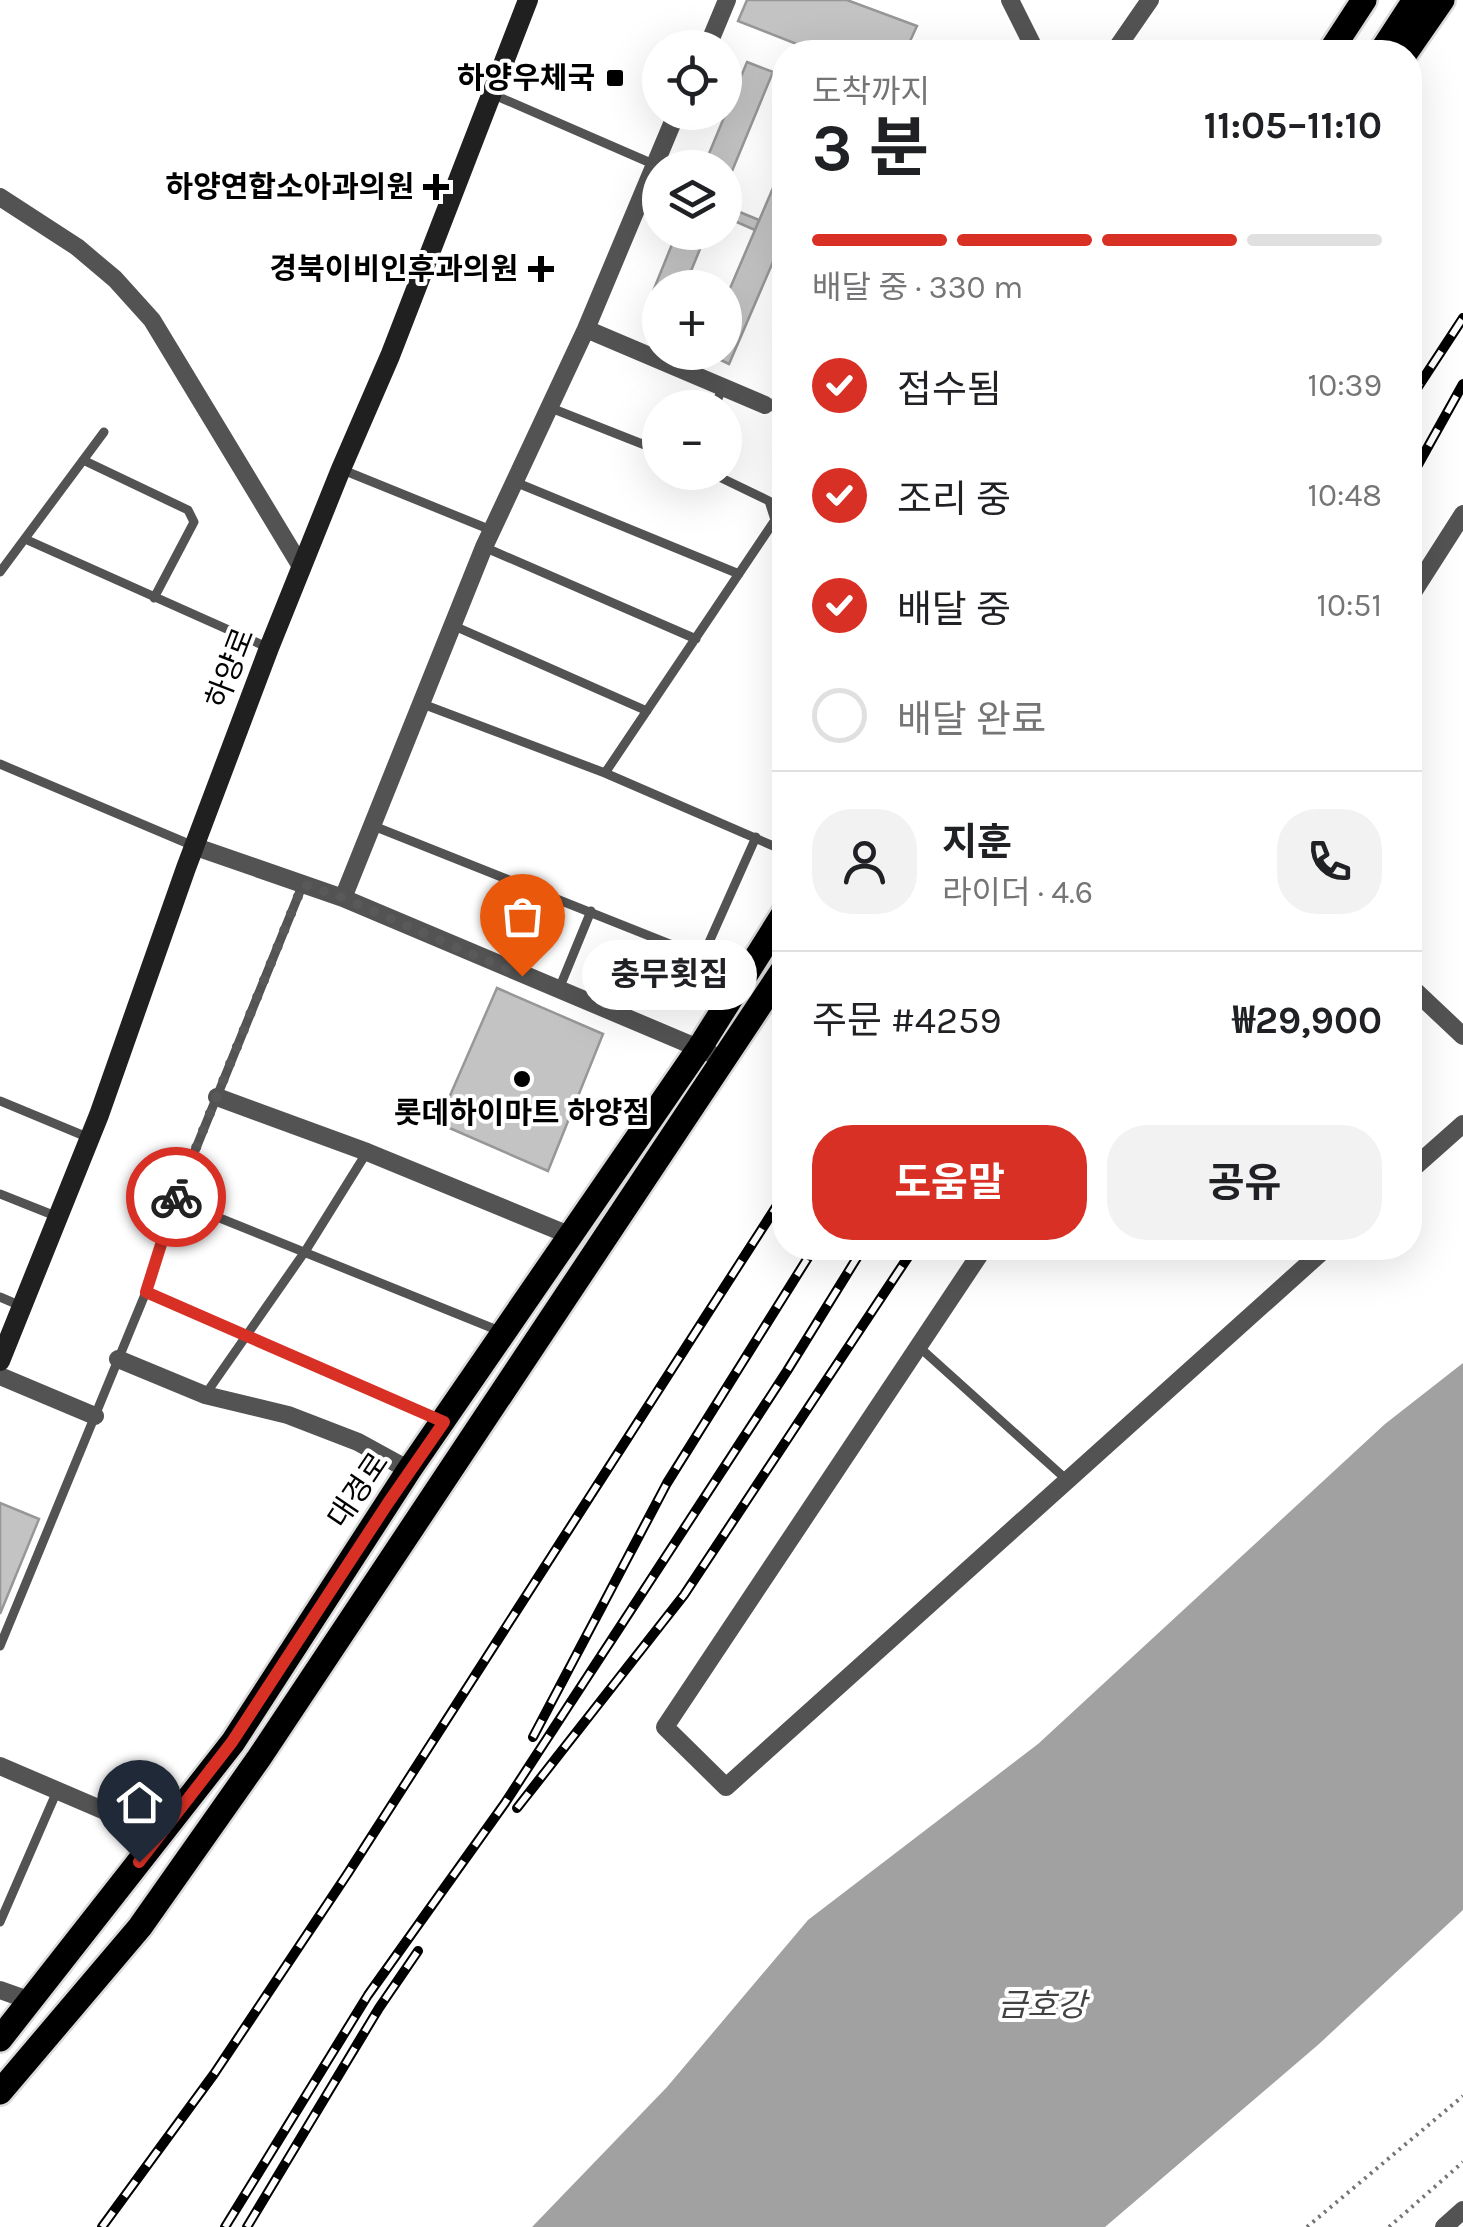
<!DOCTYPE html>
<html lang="ko">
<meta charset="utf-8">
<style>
body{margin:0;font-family:Karla,"Noto Sans KR",sans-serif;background:#f2f2f2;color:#202124;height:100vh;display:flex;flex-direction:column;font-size:38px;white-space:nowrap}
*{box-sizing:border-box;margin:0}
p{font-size:32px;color:#757577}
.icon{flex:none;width:55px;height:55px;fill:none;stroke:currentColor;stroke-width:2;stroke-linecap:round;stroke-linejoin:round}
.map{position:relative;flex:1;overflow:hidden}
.details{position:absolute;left:772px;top:40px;width:650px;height:1220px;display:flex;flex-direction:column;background:#fff;border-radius:40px;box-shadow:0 10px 40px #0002}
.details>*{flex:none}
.buttons{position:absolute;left:642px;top:30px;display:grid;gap:20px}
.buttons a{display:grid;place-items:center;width:100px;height:100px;border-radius:50%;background:#fff;box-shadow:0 10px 40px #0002;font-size:50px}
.pin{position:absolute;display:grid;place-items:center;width:85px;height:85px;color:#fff;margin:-102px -42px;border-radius:50% 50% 50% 0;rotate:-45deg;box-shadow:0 0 10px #0007}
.pin .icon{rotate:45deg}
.courier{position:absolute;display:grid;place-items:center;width:100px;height:100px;margin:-50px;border:8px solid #d93025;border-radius:50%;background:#fff;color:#222;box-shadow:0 2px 12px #0007}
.bubble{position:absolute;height:70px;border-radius:35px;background:#fff;box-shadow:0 10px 40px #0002;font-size:32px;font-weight:700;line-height:70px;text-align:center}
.summary em{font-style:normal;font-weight:700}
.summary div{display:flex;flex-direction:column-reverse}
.summary{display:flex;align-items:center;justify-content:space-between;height:170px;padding:0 40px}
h1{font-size:65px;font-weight:700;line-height:75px}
.bar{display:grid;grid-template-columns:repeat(4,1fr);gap:15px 10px;align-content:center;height:120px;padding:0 40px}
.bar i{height:12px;border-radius:8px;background:#e0e0e0}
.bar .selected{background:#d93025}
.bar p{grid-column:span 4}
.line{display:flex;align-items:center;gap:25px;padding:0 40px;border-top:2px solid #e0e0e0}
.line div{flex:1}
.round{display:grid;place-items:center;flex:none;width:105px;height:105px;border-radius:40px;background:#f2f2f2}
ol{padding:0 40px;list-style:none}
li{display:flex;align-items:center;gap:30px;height:110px}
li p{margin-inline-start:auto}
li .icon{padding:10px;border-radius:50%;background:#d93025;color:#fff;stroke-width:4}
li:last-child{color:#757577}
li i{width:55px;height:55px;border:5px solid #e0e0e0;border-radius:50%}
.button{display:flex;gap:20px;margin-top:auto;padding:20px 40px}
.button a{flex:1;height:115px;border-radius:40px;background:#d93025;color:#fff;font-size:40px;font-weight:700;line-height:115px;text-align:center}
.button a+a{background:#f2f2f2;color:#202124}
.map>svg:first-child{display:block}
.water{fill:#a1a1a1}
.building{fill:#c3c3c3;stroke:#979797;stroke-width:2.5}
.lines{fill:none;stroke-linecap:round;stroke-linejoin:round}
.primary-casing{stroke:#dbdbdb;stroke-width:30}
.path{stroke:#757575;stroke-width:4;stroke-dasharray:2.5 5;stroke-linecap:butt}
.lane{stroke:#535353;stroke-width:9}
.street{stroke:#535353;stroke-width:18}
.secondary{stroke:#202020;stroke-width:20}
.primary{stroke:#000;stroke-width:25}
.rail-casing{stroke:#000;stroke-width:10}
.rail{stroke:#fff;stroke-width:6;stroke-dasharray:19;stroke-linecap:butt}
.done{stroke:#595959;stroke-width:10;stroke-dasharray:0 18}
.route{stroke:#d93025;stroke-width:12}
.poi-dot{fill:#000;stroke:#fff;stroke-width:4}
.labels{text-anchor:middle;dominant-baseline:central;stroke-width:8;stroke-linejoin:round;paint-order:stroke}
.poi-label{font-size:30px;font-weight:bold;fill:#000;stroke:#fff;text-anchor:end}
.street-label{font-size:30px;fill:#000;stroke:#fff}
.water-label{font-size:32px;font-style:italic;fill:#424242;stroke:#fff}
</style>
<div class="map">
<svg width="1463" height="2227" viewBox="0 0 1463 2227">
<rect width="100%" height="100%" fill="#fff"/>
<path class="water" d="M1463 1363V1910L1319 2044 1105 2227H532L667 2087 808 1920 1038 1744 1385 1424Z"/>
<path class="building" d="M747 0H847L917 26 905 52H817L738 21Z
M747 62 773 72 725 188V168H703Z
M785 160V234L729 364 704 352H725V300Z
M725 206 759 220 755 230 725 217Z
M677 232H707L684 288H660V317L645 311Z
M497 988 603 1034 548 1171 438 1123Z
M0 1503 39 1519 0 1614Z"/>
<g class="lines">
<defs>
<path id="primary" d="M1330 52 1364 0
M1381 52 1415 0
M1406 52 1442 0
M0 2039 233 1742 409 1470 700 1047 785 912
M0 2092 140 1927 259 1758 785 967"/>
</defs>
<use href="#primary" class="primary-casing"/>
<path class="path" d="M1307 2227 1463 2096
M1389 2227 1463 2162"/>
<path class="lane" d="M492 94 653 164
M551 408 660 451
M714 408 723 387
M83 460 188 510 194 522 154 598
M343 470 491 530
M515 482 739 574
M25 539 269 648
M484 547 696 639
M0 572 104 432
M452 625 647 711
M420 703 605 773 785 851
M0 764 196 847
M605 773 775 520 769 501 709 472
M371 825 745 974
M702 958 756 837
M559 989 591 911
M0 1101 87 1137
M0 1194 58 1217
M175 1200 502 1332
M146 1292 441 1421
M0 1297 21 1306
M918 1346 1067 1480
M205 1395 306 1250 367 1152
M0 1646 146 1292 175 1200 303 884
M0 1922 57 1791"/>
<path class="street" d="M1010 0 1036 52
M707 48 727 0
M1114 52 1150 0
M0 197 77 247 115 279 152 320 302 568
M586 329 765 405
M1410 597 1463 514
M196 847 343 898 710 1053
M343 898 484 547 586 329 677 112
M1410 986 1463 1036
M217 1097 367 1152 569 1235
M1410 1171 1463 1124
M984 1248 665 1727 726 1787 1326 1248
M118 1359 205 1395 288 1415 358 1442 409 1470
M0 1376 95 1416
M0 1766 161 1835
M0 1990 31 2001
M1444 2227 1463 2210"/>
<path class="secondary" d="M0 1361 99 1115 186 868 269 648 341 469 390 356 528 0"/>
<use href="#primary" class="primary"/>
<defs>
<path id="rail" d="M1410 399 1463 318
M1410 479 1463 384
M533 1737 667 1483 814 1248
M517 1808 684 1595 914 1248
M102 2227 214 2074 348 1873 785 1193
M225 2227 368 1995 505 1803 787 1371 863 1248
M247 2227 379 2008 418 1951"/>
</defs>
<use href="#rail" class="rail-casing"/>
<use href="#rail" class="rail"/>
</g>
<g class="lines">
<path class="done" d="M176 1197 303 884 343 898 522 976"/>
<path class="route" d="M139 1862 232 1742 388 1503 444 1422 146 1292 176 1197"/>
</g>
<g class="poi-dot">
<rect x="605" y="68" width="20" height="20" rx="5"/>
<path d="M431 172h10v10h10v10h-10v10h-10v-10h-10v-10h10z"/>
<path d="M536 254h10v10h10v10h-10v10h-10v-10h-10v-10h10z"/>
<circle cx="522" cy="1079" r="10"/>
</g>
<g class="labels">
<g class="poi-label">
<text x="595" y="78">하양우체국</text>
<text x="414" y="187">하양연합소아과의원</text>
<text x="518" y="269">경북이비인후과의원</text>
<text x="522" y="1113" text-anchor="middle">롯데하이마트 하양점</text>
</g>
<g class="street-label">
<text transform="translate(230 668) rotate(-69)">하양로</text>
<text transform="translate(358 1490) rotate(-56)">대경로</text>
</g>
<g class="water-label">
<text x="1042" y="2005">금호강</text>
</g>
</g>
</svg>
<div class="buttons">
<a><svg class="icon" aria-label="locate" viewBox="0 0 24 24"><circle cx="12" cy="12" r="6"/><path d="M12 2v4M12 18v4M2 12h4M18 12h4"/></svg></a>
<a><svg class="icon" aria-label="layers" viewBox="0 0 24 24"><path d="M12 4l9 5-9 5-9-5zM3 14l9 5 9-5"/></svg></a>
<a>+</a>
<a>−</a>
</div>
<div class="pin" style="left:522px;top:976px;background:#ea580c"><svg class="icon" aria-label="bag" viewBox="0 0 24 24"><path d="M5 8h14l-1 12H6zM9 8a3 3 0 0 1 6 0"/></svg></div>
<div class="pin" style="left:139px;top:1862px;background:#1f2937"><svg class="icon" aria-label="home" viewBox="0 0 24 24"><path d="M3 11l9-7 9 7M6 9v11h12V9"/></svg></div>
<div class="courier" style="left:176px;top:1197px"><svg class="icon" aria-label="bike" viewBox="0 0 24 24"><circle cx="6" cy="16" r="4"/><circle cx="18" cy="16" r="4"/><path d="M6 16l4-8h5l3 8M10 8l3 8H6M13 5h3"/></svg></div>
<div class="bubble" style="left:582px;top:940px;width:175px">충무횟집</div>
<section class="details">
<div class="summary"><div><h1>3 분</h1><p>도착까지</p></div><em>11:05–11:10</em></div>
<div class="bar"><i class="selected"></i><i class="selected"></i><i class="selected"></i><i></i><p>배달 중 · 330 m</p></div>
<ol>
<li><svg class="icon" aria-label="check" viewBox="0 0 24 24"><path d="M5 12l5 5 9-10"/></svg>접수됨<p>10:39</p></li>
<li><svg class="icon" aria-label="check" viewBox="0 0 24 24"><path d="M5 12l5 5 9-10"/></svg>조리 중<p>10:48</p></li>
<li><svg class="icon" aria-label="check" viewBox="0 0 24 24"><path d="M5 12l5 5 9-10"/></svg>배달 중<p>10:51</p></li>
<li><i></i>배달 완료</li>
</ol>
<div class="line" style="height:180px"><a class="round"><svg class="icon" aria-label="person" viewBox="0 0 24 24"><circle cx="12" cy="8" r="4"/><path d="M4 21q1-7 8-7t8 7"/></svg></a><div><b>지훈</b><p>라이더 · 4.6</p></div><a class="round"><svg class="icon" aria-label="phone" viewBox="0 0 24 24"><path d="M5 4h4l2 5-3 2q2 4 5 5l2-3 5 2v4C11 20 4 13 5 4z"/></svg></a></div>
<div class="line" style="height:130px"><div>주문 #4259</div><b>₩29,900</b></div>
<div class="button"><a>도움말</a><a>공유</a></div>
</section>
</div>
